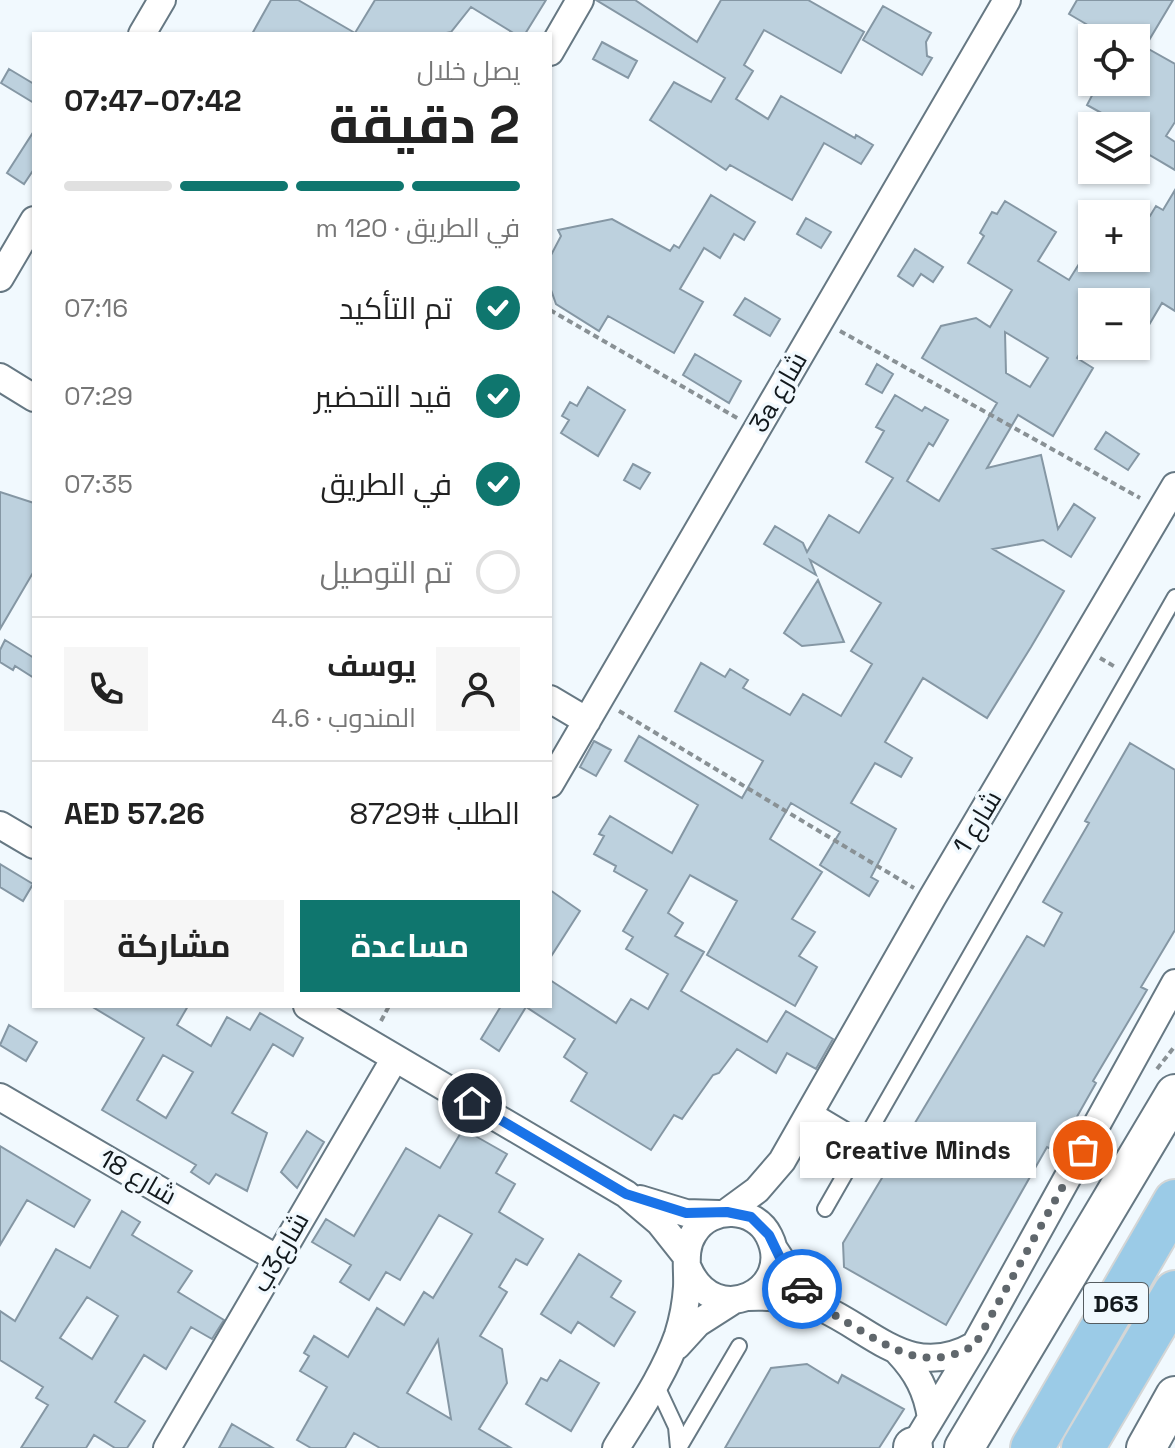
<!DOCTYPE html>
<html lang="ar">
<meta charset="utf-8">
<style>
body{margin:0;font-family:"Space Grotesk",Cairo,sans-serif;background:#f6f6f6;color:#222;direction:rtl;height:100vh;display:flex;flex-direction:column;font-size:30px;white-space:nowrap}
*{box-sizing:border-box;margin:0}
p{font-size:26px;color:#767676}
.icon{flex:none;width:44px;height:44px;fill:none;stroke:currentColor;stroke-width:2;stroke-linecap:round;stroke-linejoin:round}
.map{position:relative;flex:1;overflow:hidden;direction:ltr}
.drawer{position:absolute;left:32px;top:32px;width:520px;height:976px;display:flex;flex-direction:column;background:#fff;border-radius:0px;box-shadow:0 2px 6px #0004;direction:rtl}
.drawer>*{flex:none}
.fabs{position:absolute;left:1078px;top:24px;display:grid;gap:16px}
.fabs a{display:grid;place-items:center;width:72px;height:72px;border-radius:0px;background:#fff;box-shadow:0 2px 6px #0004;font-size:40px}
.pin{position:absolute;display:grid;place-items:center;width:68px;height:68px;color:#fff;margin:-34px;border:4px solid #fff;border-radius:50%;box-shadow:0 2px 8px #0007}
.courier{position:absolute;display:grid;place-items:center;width:80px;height:80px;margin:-40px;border:6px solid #1a73e8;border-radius:50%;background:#fff;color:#222;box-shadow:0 2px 10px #0007}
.bubble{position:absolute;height:56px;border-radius:0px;background:#fff;box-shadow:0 2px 6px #0004;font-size:26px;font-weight:700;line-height:56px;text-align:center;direction:rtl}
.overview em{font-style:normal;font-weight:700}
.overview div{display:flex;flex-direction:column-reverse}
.overview{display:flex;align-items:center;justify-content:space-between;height:136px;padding:0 32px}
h1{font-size:52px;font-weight:700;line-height:60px}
.bar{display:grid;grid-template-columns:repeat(4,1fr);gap:12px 8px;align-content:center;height:96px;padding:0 32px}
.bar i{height:10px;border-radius:6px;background:#e0e0e0}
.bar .active{background:#0f766e}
.bar p{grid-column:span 4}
.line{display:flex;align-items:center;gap:20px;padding:0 32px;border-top:2px solid #e0e0e0}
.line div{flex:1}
.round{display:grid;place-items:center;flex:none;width:84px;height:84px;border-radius:0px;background:#f6f6f6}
ol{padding:0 32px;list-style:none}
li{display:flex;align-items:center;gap:24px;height:88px}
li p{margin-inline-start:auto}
li .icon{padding:8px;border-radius:50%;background:#0f766e;color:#fff;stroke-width:4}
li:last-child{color:#767676}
li i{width:44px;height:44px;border:4px solid #e0e0e0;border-radius:50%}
.button{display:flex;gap:16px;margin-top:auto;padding:16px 32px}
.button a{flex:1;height:92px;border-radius:0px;background:#0f766e;color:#fff;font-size:32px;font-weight:700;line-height:92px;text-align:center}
.button a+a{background:#f6f6f6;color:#222}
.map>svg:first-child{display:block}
.building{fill:#bdd1de;stroke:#8597a4;stroke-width:2;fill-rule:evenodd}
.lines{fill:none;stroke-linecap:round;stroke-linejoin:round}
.lane-casing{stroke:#667883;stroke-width:18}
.street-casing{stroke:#667883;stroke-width:30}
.secondary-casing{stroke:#667883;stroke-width:42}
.primary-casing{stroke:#d4d6d6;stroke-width:46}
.path{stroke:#899195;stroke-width:4;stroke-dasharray:6 4;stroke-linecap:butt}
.lane{stroke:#fff;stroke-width:14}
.street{stroke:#fff;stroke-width:26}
.secondary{stroke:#fff;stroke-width:38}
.primary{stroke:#9bcbe7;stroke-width:42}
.done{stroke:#60676c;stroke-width:8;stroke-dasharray:0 14.4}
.route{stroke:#1a73e8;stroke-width:10}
.labels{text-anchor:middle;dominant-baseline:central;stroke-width:7;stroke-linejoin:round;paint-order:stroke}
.shield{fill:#f1f9fe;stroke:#555c60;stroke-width:2}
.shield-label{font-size:24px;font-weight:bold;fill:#12191d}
.street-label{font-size:26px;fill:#12191d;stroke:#f1f9fe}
</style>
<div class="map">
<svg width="1175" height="1448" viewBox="0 0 1175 1448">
<rect width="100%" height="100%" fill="#f1f9fe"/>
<path class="building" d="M271 0H298L355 33 375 0H546L525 34H515L471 7 451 32 442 34H252Z
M596 0H635L697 42 721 0H808L864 32 841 73 764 30 744 65 753 71 736 99 768 119 781 96 855 138 856 135 873 145 861 164 824 143 792 200 730 165 726 170 650 120 674 82 711 102 725 78Z
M1077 0H1173L1145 47 1175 64V122L1166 136 1175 142V170L1136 147V126H1125L1087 105 1099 82H1136V38H1110L1069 14Z
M883 6 931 33 926 42 927 56 932 58 922 75 863 40Z
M602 42 637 61 628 78 593 59Z
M9 69 34 84V103L1 83Z
M34 131V169L24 184 7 173Z
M1175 190V311L1162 303 1149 325 1136 318V302H1092V333L1077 358 1093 368 1053 436 1018 415 987 468 1041 455 1058 529 1074 504 1095 518 1071 557 1043 540 993 549 1064 591 1031 647 987 718 923 678 885 742 912 758 901 777 875 763 851 803 896 829 871 877 878 881 869 896 820 865 840 832 791 803 770 839 822 872 792 919 815 932 799 956 817 967 795 1006 707 955 737 901 690 875 668 913 683 923 675 936 704 952 681 991 767 1042 786 1011 833 1039 816 1069 787 1053 776 1073 737 1049 719 1073 713 1075 682 1119 674 1115 651 1150 571 1101 587 1073 564 1057 575 1039 526 1007 499 1051 481 1039 501 1006H550V980L616 1023 631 999 648 1009 668 974 626 949 633 937 623 931 647 890 614 871 616 866 594 854 604 836 599 834 610 816 672 853 698 805 625 761 639 736 742 798 763 761 675 711 701 663 725 677 730 669 748 680 743 688 790 715 803 694 841 716 872 664 851 651 881 603 810 560 816 575 764 544 775 526 803 543 807 552 829 515 859 533 893 478 866 462 884 431 876 427 895 395 922 411 925 407 948 420 933 446 929 443 907 481 939 501 997 403 922 358 941 326 976 318 990 327 1012 290 968 263 984 236 980 233 992 212 997 214 1005 201 1056 232 1038 261 1069 280 1089 248 1092 250V258H1136V208L1150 216 1156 206 1163 210ZM1005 332 1048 358 1030 387 1006 373Z
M711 195 755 222 744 240 734 234 720 258 704 248 680 289 703 302 674 353 608 316 599 331 556 304 550 287V257L561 236 558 230 612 219 670 251 674 245 679 248Z
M806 218 831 232 821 248 797 234Z
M915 249 943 267 933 282 921 274 913 286 898 276Z
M745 298 780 319 770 336 734 315Z
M695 354 741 381 729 403 683 375Z
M877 364 893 374 882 393 866 384Z
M588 387 625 410 598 456 561 433 569 420 562 416 570 402 577 406Z
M1106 432 1139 454 1128 470 1095 449Z
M633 464 650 473 640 489 624 480Z
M0 492 34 503V571L0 629Z
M818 580 844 642 802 646 784 633Z
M5 640 34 658V678L15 666 13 670 0 662V650Z
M594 741 611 750 596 776 580 767Z
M1130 743 1175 770V930L1141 987 1147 990 1093 1081 1096 1083 1057 1152 1047 1147 946 1325 844 1267 843 1243 1027 936 1044 946 1062 913 1043 902 1089 823 1085 821Z
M0 864 33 884 23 901 0 887Z
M550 890 580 911 550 958Z
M91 1006H188L177 1025 211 1046 227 1017 250 1030 260 1013 303 1038 293 1056 273 1044 232 1113 267 1133 247 1191 216 1174 209 1184 191 1172 196 1165 102 1110 144 1038ZM163 1055 193 1072 166 1118 137 1100Z
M9 1025 37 1042 26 1061 0 1045Z
M463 1129 507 1154 496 1173 515 1184 499 1212 543 1239 527 1265 516 1259 499 1287 507 1292 480 1336 502 1349 507 1383 479 1429 511 1448H380L354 1433 345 1448H311L297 1440 327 1387 300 1371 309 1356 304 1353 314 1336 348 1357 377 1308 404 1325 424 1292 433 1298 472 1234 439 1215 400 1280 386 1272 369 1300 340 1282 351 1265 312 1242 326 1219 354 1236 406 1148 440 1168ZM438 1340 451 1419 407 1393Z
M307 1131 324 1142 297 1188 281 1172Z
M0 1146 90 1200 74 1227 27 1200 0 1245Z
M122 1211 140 1222 132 1235 192 1271 178 1292 224 1320 212 1339 191 1327 166 1369 144 1355 115 1402 145 1421 127 1448H115L94 1435 86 1448H21L48 1405 36 1398 43 1387 0 1360V1311L15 1321 56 1249 90 1268ZM87 1297 118 1316 92 1359 60 1338Z
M579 1254 621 1281 611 1297 635 1312 614 1346 578 1322 571 1333 541 1314Z
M560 1360 599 1383 571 1431 526 1404 541 1378 547 1381Z
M807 1364 838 1383 842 1375 904 1409 879 1448H725L771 1368Z
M232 1424 273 1448H219Z"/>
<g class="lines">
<defs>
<path id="lane" d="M811 1109 863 1140
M825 1209 1175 597
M655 1382 676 1427 678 1448
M679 1448 739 1346"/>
<path id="street" d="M142 34 162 0
M550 52 580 0
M0 278 34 220
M0 377 34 398
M550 699 587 721
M550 784 1007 0
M0 825 34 845
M307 1006 626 1194 659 1222 686 1256
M0 1097 276 1258
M640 1199 686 1213 719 1214
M727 1212 757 1190 782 1161 932 898 1175 486
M774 1249 795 1281 820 1306
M748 1297C773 1296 798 1298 822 1308 876 1333 912 1381 975 1345
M677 1346 698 1323 734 1300
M898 1352C917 1372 927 1391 931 1418
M167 1448 395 1058
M616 1448C638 1412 664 1375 678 1335 683 1319 686 1303 687 1287 688 1268 683 1249 694 1233 711 1205 755 1207 769 1236 796 1290 715 1331 688 1268
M913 1448 975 1345 1175 983"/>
<path id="secondary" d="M913 1448V1447
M964 1448 1175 1094
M1146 1448 1175 1396"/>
<path id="primary" d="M1032 1448 1175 1201
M1083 1448 1175 1292"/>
</defs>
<use href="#lane" class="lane-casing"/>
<use href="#street" class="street-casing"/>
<use href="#secondary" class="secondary-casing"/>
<use href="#primary" class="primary-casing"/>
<path class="path" d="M550 310 739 419
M840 331 1140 498
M1100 658 1117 668
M619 711 914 888
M381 1021 389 1006
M1157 1069 1175 1046"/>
<use href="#lane" class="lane"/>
<use href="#street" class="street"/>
<use href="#secondary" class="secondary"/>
<use href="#primary" class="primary"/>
</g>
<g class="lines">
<path class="done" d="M802 1289C818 1307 838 1317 858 1329 899 1353 929 1371 975 1345L1083 1150"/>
<path class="route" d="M472 1103 626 1194 686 1213 727 1212 751 1217 769 1235 784 1266 802 1289"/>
</g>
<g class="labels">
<rect class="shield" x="1084" y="1283" width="64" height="40" rx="6"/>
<g class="shield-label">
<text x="1116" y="1303">D63</text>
</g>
<g class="street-label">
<text transform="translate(778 392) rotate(-60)">3a شارع</text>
<text transform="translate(977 822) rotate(-59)">شارع 1</text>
<text transform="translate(138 1177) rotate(30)">شارع 18</text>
<text transform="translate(280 1252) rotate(-60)">شارع3ب</text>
</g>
</g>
</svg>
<div class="fabs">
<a><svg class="icon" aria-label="locate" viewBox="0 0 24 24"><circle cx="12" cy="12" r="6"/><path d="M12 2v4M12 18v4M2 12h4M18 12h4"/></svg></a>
<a><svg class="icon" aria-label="layers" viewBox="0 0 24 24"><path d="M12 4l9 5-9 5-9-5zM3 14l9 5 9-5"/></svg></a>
<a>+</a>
<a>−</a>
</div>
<div class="pin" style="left:1083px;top:1150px;background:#ea580c"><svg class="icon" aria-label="bag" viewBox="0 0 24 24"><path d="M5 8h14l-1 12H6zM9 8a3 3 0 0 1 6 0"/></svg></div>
<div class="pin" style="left:472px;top:1103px;background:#1f2937"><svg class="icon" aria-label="home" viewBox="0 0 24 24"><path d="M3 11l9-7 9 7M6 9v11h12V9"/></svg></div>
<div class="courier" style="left:802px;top:1289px"><svg class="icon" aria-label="car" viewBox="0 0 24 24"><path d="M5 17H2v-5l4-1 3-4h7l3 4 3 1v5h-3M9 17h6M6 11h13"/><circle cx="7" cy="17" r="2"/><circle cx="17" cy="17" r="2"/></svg></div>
<div class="bubble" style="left:800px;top:1122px;width:236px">Creative Minds</div>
<section class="drawer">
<div class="overview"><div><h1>2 دقيقة</h1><p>يصل خلال</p></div><em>07:42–07:47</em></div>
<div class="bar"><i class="active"></i><i class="active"></i><i class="active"></i><i></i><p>في الطريق · 120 m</p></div>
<ol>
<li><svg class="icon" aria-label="check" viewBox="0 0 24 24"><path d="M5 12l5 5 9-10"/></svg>تم التأكيد<p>07:16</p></li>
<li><svg class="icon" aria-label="check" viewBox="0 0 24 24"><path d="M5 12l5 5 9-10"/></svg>قيد التحضير<p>07:29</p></li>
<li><svg class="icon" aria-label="check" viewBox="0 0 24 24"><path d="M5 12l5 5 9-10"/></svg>في الطريق<p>07:35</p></li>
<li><i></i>تم التوصيل</li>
</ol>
<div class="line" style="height:144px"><a class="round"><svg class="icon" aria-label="person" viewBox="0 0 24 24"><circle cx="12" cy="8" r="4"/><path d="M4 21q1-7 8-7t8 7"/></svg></a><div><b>يوسف</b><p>المندوب · 4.6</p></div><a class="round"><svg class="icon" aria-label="phone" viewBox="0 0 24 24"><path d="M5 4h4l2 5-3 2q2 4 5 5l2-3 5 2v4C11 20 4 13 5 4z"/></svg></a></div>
<div class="line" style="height:104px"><div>الطلب #8729</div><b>AED 57.26</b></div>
<div class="button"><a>مساعدة</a><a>مشاركة</a></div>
</section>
</div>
